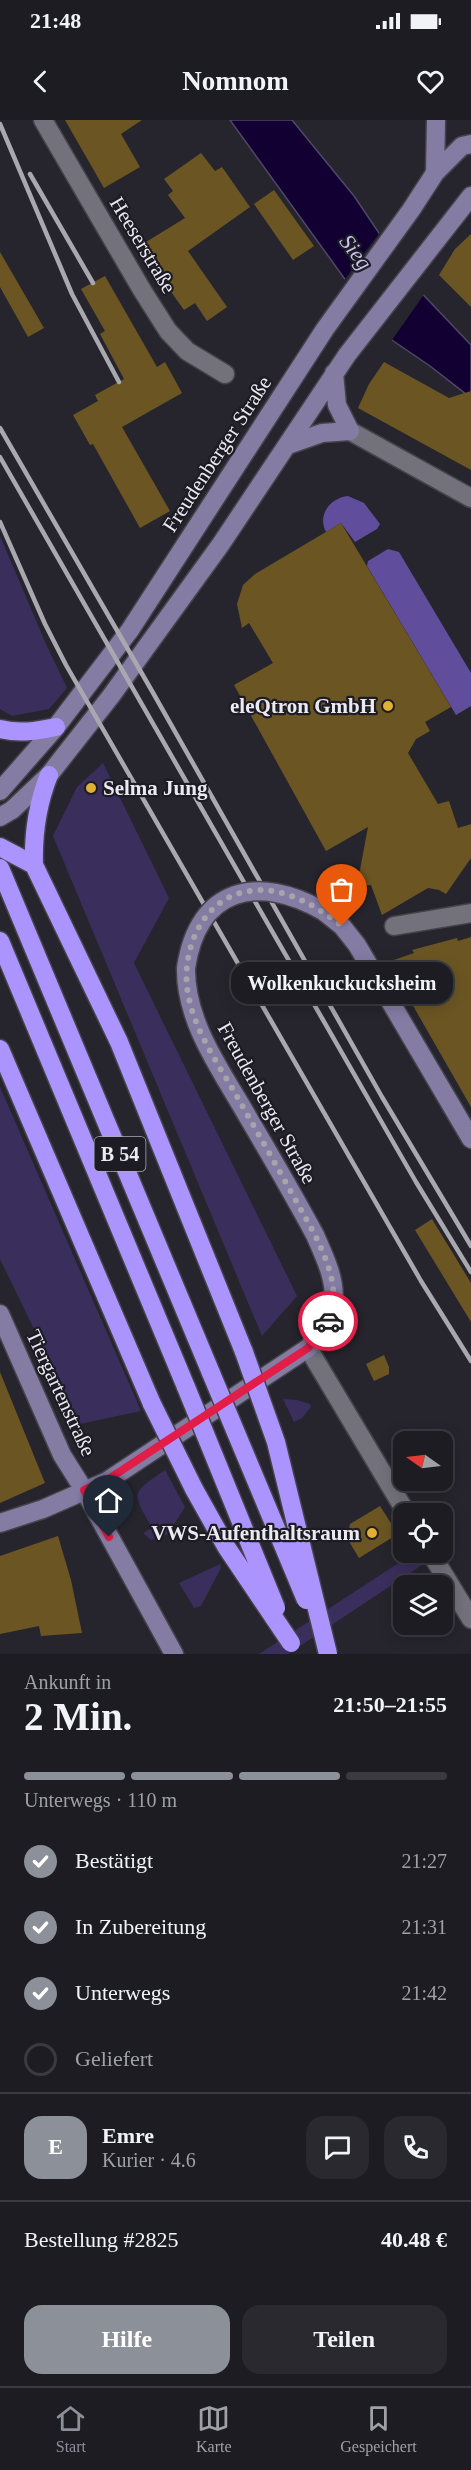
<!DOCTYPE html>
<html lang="de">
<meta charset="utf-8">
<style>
body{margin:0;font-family:"Times New Roman",serif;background:#29292f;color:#f1f3f6;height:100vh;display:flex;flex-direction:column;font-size:22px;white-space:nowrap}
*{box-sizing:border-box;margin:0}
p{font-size:20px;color:#a0a1a5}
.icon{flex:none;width:33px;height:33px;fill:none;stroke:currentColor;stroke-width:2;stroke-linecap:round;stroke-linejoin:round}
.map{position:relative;height:1534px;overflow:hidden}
.sheet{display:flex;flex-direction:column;background:#1c1c22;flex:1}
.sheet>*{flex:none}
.needle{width:39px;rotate:284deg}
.tools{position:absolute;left:393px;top:1311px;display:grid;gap:12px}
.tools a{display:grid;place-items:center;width:60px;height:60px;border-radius:12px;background:#1c1c22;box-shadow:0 3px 15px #0003,0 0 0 2px #3a3a40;font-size:30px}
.pin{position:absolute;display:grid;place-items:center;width:51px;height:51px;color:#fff;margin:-62px -26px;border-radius:50% 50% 50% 0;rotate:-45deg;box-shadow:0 0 6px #0007}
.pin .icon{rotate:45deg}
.courier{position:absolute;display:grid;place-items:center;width:60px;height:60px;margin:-30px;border:4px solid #e11d48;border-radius:50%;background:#fff;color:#222;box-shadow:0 2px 8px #0007}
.bubble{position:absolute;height:42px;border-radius:18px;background:#1c1c22;box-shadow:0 3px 15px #0003,0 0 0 2px #3a3a40;font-size:20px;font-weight:700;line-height:42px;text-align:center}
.headline em{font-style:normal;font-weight:700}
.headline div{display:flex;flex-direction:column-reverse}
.headline{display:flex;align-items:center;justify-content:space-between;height:102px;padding:0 24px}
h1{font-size:39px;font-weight:700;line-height:45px}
.bar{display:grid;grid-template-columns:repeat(4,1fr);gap:9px 6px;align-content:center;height:72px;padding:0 24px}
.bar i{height:8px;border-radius:4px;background:#3a3a40}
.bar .selected{background:#8c9099}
.bar p{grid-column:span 4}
.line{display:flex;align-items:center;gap:15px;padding:0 24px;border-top:2px solid #3a3a40}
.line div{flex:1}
.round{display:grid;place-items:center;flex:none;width:63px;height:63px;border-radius:18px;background:#29292f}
ol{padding:0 24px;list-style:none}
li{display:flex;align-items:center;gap:18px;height:66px}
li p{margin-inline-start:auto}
li .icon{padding:6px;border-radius:50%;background:#8c9099;color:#fff;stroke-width:4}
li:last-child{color:#a0a1a5}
li i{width:33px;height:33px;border:3px solid #3a3a40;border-radius:50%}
.button{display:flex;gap:12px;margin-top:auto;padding:12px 24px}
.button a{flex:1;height:69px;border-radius:18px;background:#8c9099;color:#fff;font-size:24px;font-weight:700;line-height:69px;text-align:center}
.button a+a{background:#29292f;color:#f1f3f6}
.status{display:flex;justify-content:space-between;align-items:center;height:42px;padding:0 30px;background:#1c1c22;direction:ltr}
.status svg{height:16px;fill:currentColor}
header{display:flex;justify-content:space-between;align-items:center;height:78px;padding:0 24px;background:#1c1c22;font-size:27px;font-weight:700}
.tabs{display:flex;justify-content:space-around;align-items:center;height:84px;border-top:2px solid #3a3a40;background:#1c1c22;font-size:16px;color:#a0a1a5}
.tabs a{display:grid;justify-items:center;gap:3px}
.tabs .selected{color:#8c9099}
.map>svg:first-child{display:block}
.green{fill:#3a2e5d}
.forest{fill:#604d9b}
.water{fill:#110031;stroke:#52466b;stroke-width:1.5}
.pier{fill:#26252d}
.building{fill:#6b5623}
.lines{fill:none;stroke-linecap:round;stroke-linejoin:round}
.street-casing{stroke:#44434b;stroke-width:21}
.secondary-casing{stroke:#44434b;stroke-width:21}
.highway-casing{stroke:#44434b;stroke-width:21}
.street{stroke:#73727c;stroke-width:18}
.secondary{stroke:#847ca3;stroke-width:18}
.highway{stroke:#ac94fe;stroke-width:18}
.rail{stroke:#a9a8af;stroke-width:4.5}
.secondary-bridge-casing{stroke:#44434b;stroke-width:21;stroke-linecap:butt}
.highway-bridge-casing{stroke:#44434b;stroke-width:21;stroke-linecap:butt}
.secondary-bridge{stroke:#847ca3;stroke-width:18}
.highway-bridge{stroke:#ac94fe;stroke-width:18}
.done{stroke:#a6a5ac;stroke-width:6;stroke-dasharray:0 10.8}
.route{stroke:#e11d48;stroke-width:8}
.poi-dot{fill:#e0b034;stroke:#1d1b24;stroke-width:2}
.labels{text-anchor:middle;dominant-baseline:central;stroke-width:4.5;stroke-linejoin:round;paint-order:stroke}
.shield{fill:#1d1b24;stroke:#adacb4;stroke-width:1.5}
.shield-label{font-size:20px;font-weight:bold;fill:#ebeaf1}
.street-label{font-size:21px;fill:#ebeaf1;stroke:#1d1b24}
.poi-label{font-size:21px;font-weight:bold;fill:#ebeaf1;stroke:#1d1b24;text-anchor:end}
.water-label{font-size:22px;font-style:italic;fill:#cac2ee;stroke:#1d1b24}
</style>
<div class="status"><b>21:48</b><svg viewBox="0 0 49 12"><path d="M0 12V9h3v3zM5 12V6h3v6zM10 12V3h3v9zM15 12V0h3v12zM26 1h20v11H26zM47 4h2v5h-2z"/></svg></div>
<header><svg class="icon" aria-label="back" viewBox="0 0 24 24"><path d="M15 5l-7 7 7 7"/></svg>Nomnom<svg class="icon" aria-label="heart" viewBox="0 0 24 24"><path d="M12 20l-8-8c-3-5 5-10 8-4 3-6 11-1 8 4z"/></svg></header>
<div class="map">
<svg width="471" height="1534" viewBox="0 0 471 1534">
<rect width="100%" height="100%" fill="#26252d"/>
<path class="green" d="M0 416 46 524 67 568 49 589 12 596 0 589Z
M103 643 169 778 134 843 297 1176 262 1216 53 716 77 667Z
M0 967 141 1291 80 1304 0 1139Z
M283 1279 297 1280 310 1284 311 1287 302 1298 294 1302Z
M165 1350 185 1387 168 1414 151 1420 143 1413 152 1408C132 1372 130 1374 165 1350Z
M414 1433 422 1445 288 1534H259Z
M220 1444 221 1448 201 1486 194 1488 179 1463Z"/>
<path class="forest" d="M348 376 364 383 380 404 377 409 355 422 341 403 326 412C317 395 330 378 348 376Z
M388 429 399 432 471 553V586L456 595 367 446 368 441Z"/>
<path class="water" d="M230 0H292L354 76 414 165 471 225V278L430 246 386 216Z"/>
<path class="pier" d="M381 111 416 163 425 173 390 223 384 218 342 163Z"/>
<path class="building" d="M65 0H142L121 14 140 47 104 68Z
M201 33 215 51 222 47 250 87 188 131 227 187 207 201 195 183 184 190 157 152 154 154 138 127 185 98 168 75 173 71 164 59Z
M274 70 314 126 293 140 254 84Z
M471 114V187L439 155 455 129Z
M0 132 44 208 28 217 0 167Z
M105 156 157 247 165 242 182 273 122 307 170 391 140 408 93 324 90 325 73 295 98 281 95 275 124 259 100 214 105 211 81 169Z
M384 242 449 278 471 271V350L358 288 369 264Z
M341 403 451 587 425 602 430 611 416 619 408 633 438 684 449 681 458 708 471 704V738L446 774 439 770 428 768 382 795 371 765 357 766 368 707 326 731 234 565 273 543 249 503 242 508 237 484 243 465 255 454Z
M471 817V987L388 842 414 833 412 830 457 818 458 821Z
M432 1099 471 1163V1202L415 1110Z
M384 1235 389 1247V1254L374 1261 366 1244Z
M0 1252 45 1363 0 1383Z
M380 1386 398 1414 359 1438 347 1418 350 1404Z
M58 1416 71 1460 82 1513 41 1516 39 1506 0 1514V1436Z"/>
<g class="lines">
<defs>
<path id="street" d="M43 0 142 170 168 211 187 231 225 254
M350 311 471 378
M394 806 471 793
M308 1228 407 1394
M430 1432 471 1499"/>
<path id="secondary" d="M435 53 436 0
M288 325 322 313 350 311 337 285 334 253
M0 671 56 607 130 510 325 209 411 90 435 53 462 26 471 24
M0 697 12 690 49 655 111 576 221 424 347 235 471 76
M323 791 342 806 357 825 471 1019
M0 1194 62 1335 84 1370 174 1534
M0 1403 43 1389 107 1361 308 1228C345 1185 337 1164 315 1115 294 1076 272 1038 249 999 223 953 185 903 186 848"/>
<path id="highway" d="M0 609C20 614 37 611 56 607
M49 655C37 685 33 713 34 745L119 922 244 1232
M0 727 34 745
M0 748 211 1253
M0 821 186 1267
M0 929 152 1284"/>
</defs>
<use href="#street" class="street-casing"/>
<use href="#secondary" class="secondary-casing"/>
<use href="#highway" class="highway-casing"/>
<use href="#street" class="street"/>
<use href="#secondary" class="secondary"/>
<use href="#highway" class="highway"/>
<path class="rail" d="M0 4 72 174 119 262
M30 54 93 163
M0 308 152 571 382 977 471 1126
M0 337 416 1062 471 1152
M0 402 45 504 66 545 421 1161 471 1241"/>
<defs>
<path id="secondary-bridge" d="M186 848C198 767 258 754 323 791"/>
<path id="highway-bridge" d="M244 1232 276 1322 328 1534
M211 1253 306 1480
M186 1267 276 1488
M152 1284 194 1369 227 1428 291 1523"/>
</defs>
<use href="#secondary-bridge" class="secondary-bridge-casing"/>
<use href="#highway-bridge" class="highway-bridge-casing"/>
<use href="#secondary-bridge" class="secondary-bridge"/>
<use href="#highway-bridge" class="highway-bridge"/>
</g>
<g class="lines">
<path class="done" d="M328 1201C341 1171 328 1143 315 1115 289 1068 262 1020 235 973 218 944 196 912 189 879 180 841 195 791 234 775 274 760 311 782 342 806"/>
<path class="route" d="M109 1417 84 1370 107 1360 308 1228 328 1201"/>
</g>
<g class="poi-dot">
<circle cx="388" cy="586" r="6"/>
<circle cx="91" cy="668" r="6"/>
<circle cx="372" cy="1413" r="6"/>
</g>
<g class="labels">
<rect class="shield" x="94.5" y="1017" width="51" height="34" rx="4.5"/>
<g class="shield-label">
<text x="120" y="1034">B 54</text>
</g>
<g class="street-label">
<text transform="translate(143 125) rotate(59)">Heeserstraße</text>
<text transform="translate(217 334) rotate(-57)">Freudenberger Straße</text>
<text transform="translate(267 983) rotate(61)">Freudenberger Straße</text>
<text transform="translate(61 1273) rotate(65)">Tiergartenstraße</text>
</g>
<g class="poi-label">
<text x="376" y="586">eleQtron GmbH</text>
<text x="103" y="668" text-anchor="start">Selma Jung</text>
<text x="360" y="1413">VWS-Aufenthaltsraum</text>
</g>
<g class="water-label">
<text transform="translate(356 132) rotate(53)">Sieg</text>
</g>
</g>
</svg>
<div class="tools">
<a><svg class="needle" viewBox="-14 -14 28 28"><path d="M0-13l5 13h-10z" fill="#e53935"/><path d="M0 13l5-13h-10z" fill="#a0a1a5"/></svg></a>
<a><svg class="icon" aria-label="locate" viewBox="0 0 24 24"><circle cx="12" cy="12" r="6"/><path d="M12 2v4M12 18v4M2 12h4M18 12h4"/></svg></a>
<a><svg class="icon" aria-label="layers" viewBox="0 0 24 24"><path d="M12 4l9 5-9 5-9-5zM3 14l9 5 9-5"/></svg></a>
</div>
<div class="pin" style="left:342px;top:806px;background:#ea580c"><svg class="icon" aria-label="bag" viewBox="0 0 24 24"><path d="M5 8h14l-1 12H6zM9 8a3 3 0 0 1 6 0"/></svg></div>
<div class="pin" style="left:109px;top:1417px;background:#1f2937"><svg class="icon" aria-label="home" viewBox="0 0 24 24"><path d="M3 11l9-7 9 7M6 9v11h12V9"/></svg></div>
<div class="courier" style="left:328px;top:1201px"><svg class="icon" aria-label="car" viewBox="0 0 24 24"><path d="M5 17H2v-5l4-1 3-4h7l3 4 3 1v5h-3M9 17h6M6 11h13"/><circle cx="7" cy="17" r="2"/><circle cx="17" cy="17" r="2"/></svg></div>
<div class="bubble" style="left:231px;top:842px;width:222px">Wolkenkuckucksheim</div>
</div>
<section class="sheet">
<div class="headline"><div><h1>2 Min.</h1><p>Ankunft in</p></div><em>21:50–21:55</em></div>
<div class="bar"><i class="selected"></i><i class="selected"></i><i class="selected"></i><i></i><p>Unterwegs · 110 m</p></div>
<ol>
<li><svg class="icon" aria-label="check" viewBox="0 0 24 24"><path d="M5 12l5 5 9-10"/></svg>Bestätigt<p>21:27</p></li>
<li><svg class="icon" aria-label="check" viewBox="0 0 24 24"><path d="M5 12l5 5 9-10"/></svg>In Zubereitung<p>21:31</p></li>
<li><svg class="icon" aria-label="check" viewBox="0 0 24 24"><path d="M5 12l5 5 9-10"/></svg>Unterwegs<p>21:42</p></li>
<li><i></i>Geliefert</li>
</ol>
<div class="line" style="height:108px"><b class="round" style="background:#8c9099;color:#fff">E</b><div><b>Emre</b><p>Kurier · 4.6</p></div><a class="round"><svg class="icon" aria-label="chat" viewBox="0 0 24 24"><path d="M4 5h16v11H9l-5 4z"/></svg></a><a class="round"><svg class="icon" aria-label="phone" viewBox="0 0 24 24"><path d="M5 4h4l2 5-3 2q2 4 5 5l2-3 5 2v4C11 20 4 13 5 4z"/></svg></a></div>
<div class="line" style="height:78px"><div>Bestellung #2825</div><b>40.48 €</b></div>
<div class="button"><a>Hilfe</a><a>Teilen</a></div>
</section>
<nav class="tabs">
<a class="selected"><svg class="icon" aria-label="home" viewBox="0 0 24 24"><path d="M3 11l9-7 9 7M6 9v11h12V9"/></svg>Start</a>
<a><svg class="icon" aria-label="map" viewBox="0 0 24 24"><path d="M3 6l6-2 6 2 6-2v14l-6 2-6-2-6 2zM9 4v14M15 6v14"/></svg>Karte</a>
<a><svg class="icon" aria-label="saved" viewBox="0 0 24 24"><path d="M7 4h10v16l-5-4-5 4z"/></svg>Gespeichert</a>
</nav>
